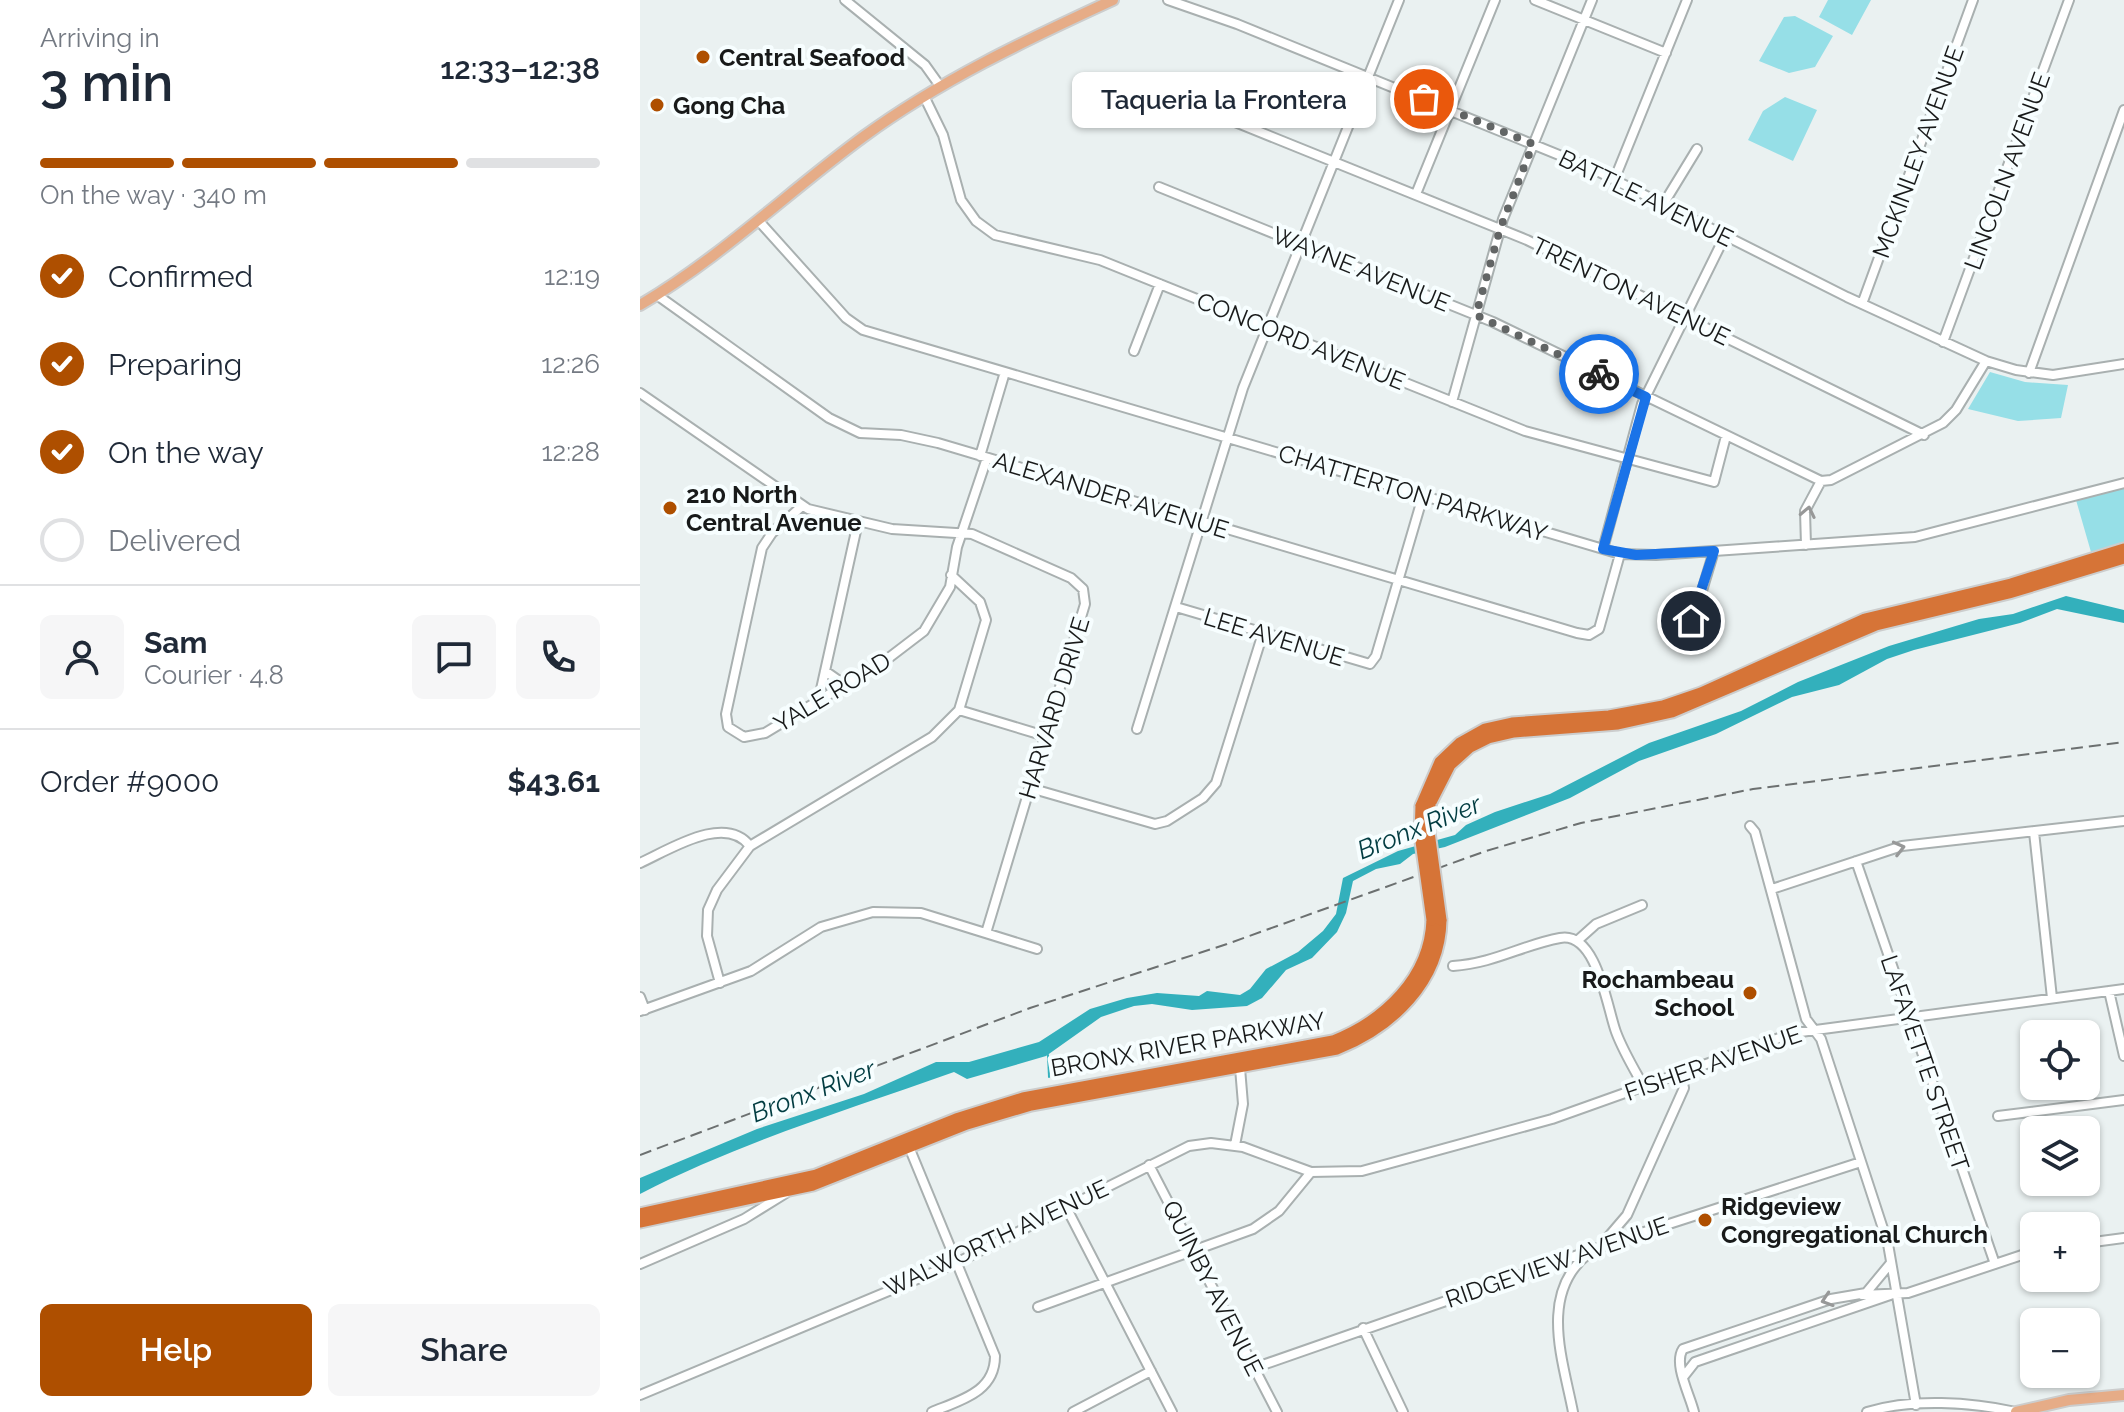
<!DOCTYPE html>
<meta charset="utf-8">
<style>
body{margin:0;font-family:Raleway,sans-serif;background:#f6f6f7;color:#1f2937;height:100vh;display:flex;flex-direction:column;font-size:30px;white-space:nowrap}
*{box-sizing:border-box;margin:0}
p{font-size:26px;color:#747a83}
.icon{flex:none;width:44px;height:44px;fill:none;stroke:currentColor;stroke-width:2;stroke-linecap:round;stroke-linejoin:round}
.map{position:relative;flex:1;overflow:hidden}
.sheet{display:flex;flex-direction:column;background:#fff;width:640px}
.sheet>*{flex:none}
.tools{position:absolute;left:1380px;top:1020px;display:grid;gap:16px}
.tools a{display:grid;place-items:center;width:80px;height:80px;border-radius:12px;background:#fff;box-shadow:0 2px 6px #0004;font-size:40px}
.pin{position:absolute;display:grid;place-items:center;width:68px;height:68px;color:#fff;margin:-34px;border:4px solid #fff;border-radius:50%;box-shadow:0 2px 8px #0007}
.courier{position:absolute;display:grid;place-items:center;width:80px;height:80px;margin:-40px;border:6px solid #1a73e8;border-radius:50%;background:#fff;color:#222;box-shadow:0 2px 10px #0007}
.bubble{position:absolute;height:56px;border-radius:12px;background:#fff;box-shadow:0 2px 6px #0004;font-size:26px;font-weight:600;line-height:56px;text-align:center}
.summary em{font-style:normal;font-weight:600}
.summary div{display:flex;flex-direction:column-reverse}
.summary{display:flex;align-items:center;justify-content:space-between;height:136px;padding:0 40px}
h1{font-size:52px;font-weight:600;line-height:60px}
.bar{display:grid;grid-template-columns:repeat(4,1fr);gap:12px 8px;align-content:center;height:96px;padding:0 40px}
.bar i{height:10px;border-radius:6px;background:#e0e1e3}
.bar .active{background:#ae4f00}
.bar p{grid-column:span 4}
.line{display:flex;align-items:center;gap:20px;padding:0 40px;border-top:2px solid #e0e1e3}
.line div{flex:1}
.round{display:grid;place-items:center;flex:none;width:84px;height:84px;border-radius:12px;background:#f6f6f7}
ol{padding:0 40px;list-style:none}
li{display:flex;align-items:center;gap:24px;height:88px}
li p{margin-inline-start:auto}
li .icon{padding:8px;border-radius:50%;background:#ae4f00;color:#fff;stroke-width:4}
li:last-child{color:#747a83}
li i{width:44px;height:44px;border:4px solid #e0e1e3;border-radius:50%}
.cta{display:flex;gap:16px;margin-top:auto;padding:16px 40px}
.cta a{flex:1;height:92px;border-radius:12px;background:#ae4f00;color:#fff;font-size:32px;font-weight:600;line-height:92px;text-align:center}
.cta a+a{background:#f6f6f7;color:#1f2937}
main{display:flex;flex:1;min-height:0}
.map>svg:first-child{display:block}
.green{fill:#96dfe7}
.water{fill:#33b0bc}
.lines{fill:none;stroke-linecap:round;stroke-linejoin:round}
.stream{stroke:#33b0bc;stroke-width:2}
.minor-casing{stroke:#a9b0b0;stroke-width:12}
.major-casing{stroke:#cccdcd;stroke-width:14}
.highway-casing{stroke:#cccdcd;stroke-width:15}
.minor{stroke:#fff;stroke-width:8}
.major{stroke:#e6ac87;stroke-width:10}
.highway{stroke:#d67437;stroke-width:11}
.rail{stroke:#6c7070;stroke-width:2;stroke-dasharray:12 6;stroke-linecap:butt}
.highway-bridge-casing{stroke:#cccdcd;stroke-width:15;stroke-linecap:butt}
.highway-bridge{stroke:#d67437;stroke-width:11}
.oneway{stroke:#979898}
.done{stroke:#626565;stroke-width:8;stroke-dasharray:0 14.4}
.route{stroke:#1a73e8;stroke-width:10}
.poi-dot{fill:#ae4f00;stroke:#f7feff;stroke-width:3}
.labels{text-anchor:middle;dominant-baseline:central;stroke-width:8;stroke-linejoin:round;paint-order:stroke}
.poi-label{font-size:24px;font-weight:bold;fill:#181a1a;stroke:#f7feff;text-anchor:start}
.street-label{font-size:24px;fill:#181a1a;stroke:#f7feff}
.water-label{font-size:26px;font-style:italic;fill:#013c41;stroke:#f7feff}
</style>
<main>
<section class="sheet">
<div class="summary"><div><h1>3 min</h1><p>Arriving in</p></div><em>12:33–12:38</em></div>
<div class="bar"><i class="active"></i><i class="active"></i><i class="active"></i><i></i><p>On the way · 340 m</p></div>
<ol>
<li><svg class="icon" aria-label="check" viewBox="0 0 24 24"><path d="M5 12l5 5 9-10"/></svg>Confirmed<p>12:19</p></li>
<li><svg class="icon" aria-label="check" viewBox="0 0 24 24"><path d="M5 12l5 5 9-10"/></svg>Preparing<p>12:26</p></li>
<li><svg class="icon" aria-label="check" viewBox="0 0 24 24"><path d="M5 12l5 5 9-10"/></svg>On the way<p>12:28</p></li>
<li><i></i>Delivered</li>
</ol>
<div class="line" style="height:144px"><a class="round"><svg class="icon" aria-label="person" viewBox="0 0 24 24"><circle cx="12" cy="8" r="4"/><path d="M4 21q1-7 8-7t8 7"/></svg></a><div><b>Sam</b><p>Courier · 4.8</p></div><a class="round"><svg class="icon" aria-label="chat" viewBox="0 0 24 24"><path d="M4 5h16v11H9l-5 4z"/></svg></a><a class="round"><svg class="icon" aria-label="phone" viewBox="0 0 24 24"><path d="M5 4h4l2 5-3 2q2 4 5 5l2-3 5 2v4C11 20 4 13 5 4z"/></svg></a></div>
<div class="line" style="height:104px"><div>Order #9000</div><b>$43.61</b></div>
<div class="cta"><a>Help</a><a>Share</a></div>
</section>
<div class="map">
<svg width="1484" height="1412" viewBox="0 0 1484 1412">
<rect width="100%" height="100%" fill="#eaf1f1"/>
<path class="green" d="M1188 0H1231L1212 35 1179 17Z
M1155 16 1193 36 1175 67 1149 73 1119 61 1144 17Z
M1145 97 1177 110 1153 161 1108 140 1123 111Z
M1350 372 1385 382 1428 385 1421 418 1378 421 1328 409Z
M1484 487V546L1451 552 1436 500Z"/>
<path class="water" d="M1426 596 1484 610V623L1417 609 1380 623 1274 650 1247 659 1199 685 1152 697 1076 734 999 761 930 798 805 847 773 854 760 864 736 869 713 881 706 913 697 932 672 958 646 970 622 998 607 1006 552 1010 512 1004 494 1006 461 1017 406 1056 327 1079 314 1072C207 1110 101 1142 0 1194V1178L117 1129 224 1094 296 1062H329L399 1042 450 1009 487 998 517 993 559 996 567 991 600 995 610 989 626 969 658 952 683 931 696 914 703 878 758 851 815 835 826 825 855 812 910 794 1009 743 1101 711 1158 682 1249 646 1339 619 1373 614Z"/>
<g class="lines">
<path class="stream" d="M408 1055 409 1077"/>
<defs>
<path id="minor" d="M205 0 285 65 300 86
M528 0 597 24 951 168 1207 297 1346 361 1376 370 1413 375 1484 364
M895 0 1026 53
M284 96 303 135 321 200 336 221 355 235 460 260 885 431 1074 482 1086 436
M558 107 887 240 1284 435
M975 178 1047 0
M519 187 853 322 1181 481 1191 480 1303 423 1316 410 1346 361
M776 194 855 0
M1024 203 1057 149
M118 220 206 318 223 330 980 554 1016 555 1275 537 1484 483
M17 295 189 418 220 433 261 435 298 443 937 633 949 635 959 629 980 554
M1222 304 1333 0
M1303 342 1429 0
M494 351 520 284
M1389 373 1484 110
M0 393 168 509 252 529 332 534 431 578 443 589 445 604 346 933
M812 402 863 219 952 0
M340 456 365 372
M162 506 132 533 122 548 86 714 88 727 104 737 125 733 246 660 284 631 310 587 317 547 347 458
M1166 545 1165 511 1181 481
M963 549 1002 404 1085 236
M536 607 730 664 736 656 783 496
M1049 634 1074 551
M185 671 205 685
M179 698 218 522
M319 710 405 736
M497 729 603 388 759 0
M390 788 515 824 527 821 563 798 576 783 623 633
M1110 826 1115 832 1166 1019 1181 1039 1248 1244 1276 1405
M1394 832 1412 998
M1216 861 1355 1264
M0 863C29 850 85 813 110 846
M1132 889 1262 846 1484 821
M937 941 956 924 1002 905
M813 966C855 963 882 945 920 938 957 931 967 1008 976 1032 983 1051 994 1069 1004 1087
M80 983 67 936 68 910 77 890 110 846 292 737 319 710 346 620 340 602 311 575
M1469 991 1484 1056
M0 997 5 1010
M0 1011 111 971 181 927 233 912 281 913 397 949
M1358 1116 1484 1100
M595 1145 603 1104 600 1068
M269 1147 355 1356C355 1392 321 1400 292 1412
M509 1165 637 1412
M426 1207 532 1412
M963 1243 987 1215 1044 1088 1041 1073
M1446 1243 1484 1238
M0 1264 104 1219 146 1193
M1222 1295 1268 1293 1394 1251
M398 1307 613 1229 639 1211 671 1172
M723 1328 763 1412
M614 1368 998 1234 1221 1162
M1044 1376 1055 1362 1256 1293
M0 1395 318 1262 549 1146 571 1143 603 1147 671 1172 722 1171 912 1119 1153 1033 1484 989
M433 1412 511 1371
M933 1412C923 1360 898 1293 949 1253
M1054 1412C1050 1395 1033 1364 1043 1349L1191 1299 1226 1293 1250 1264
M1227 1412C1272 1398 1331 1402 1376 1412"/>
<path id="major" d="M0 305C80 258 148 192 223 137 301 80 386 40 473 0
M1376 1412 1429 1400 1484 1395"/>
<path id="highway" d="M790 804 810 765 830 747 848 738 874 732 978 724 1032 712 1236 625 1369 593 1484 558
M781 806 800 762 820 743 845 729 872 723 969 716 1023 706 1061 693 1225 619 1371 584 1484 549
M0 1214 176 1175 316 1119 383 1098 693 1041C744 1021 790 978 792 920
M0 1222 173 1185 327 1124 391 1105 697 1049C752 1027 800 982 801 920"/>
</defs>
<use href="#minor" class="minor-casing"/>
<use href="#major" class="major-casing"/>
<use href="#highway" class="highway-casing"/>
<use href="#minor" class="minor"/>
<use href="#major" class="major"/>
<use href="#highway" class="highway"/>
<path class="rail" d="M0 1155 390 1008 587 944 846 851 941 823 1113 789 1484 742"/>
<defs>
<path id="highway-bridge" d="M790 804 789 832 801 920
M781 806 780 834 792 920"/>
</defs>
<use href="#highway-bridge" class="highway-bridge-casing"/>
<use href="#highway-bridge" class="highway-bridge"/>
</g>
<defs><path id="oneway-chevron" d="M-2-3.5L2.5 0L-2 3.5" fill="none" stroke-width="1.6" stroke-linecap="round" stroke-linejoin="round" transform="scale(2)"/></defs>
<g class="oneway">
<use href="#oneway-chevron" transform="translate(1168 512) rotate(-78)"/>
<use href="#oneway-chevron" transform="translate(1259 848) rotate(-14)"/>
<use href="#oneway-chevron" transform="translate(1187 1300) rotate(162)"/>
</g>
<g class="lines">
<path class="done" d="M784 99 893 144 860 229 836 315 959 374"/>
<path class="route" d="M959 374 1006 397 963 549 996 555 1074 551 1051 621"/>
</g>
<g class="poi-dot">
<circle cx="63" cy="57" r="8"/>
<circle cx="17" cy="105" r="8"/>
<circle cx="30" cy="508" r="8"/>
<circle cx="1110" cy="993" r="8"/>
<circle cx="1065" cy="1220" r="8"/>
</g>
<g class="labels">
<g class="poi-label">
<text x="79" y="57">Central Seafood</text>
<text x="33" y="105">Gong Cha</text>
<text x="46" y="494">210 North<tspan x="46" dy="28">Central Avenue</tspan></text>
<text x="1094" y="979" text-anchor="end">Rochambeau<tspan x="1094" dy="28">School</tspan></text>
<text x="1081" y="1206">Ridgeview<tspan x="1081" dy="28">Congregational Church</tspan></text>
</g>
<g class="street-label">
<text transform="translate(1278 152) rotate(-70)">MCKINLEY AVENUE</text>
<text transform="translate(1367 171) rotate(-70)">LINCOLN AVENUE</text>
<text transform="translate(1006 198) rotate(26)">BATTLE AVENUE</text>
<text transform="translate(721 269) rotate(22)">WAYNE AVENUE</text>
<text transform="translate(991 291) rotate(26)">TRENTON AVENUE</text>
<text transform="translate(661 341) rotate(22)">CONCORD AVENUE</text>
<text transform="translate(773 493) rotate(17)">CHATTERTON PARKWAY</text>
<text transform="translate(471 495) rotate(17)">ALEXANDER AVENUE</text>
<text transform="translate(634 637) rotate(17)">LEE AVENUE</text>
<text transform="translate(192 692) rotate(-31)">YALE ROAD</text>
<text transform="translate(414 708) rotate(-73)">HARVARD DRIVE</text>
<text transform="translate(548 1044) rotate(-10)">BRONX RIVER PARKWAY</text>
<text transform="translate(1073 1063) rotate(-19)">FISHER AVENUE</text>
<text transform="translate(1285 1063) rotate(71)">LAFAYETTE STREET</text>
<text transform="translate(356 1238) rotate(-25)">WALWORTH AVENUE</text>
<text transform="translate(917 1262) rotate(-19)">RIDGEVIEW AVENUE</text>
<text transform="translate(573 1288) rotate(63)">QUINBY AVENUE</text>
</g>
<g class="water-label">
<text transform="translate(779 827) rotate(-22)">Bronx River</text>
<text transform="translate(173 1091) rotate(-21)">Bronx River</text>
</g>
</g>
</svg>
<div class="tools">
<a><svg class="icon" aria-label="locate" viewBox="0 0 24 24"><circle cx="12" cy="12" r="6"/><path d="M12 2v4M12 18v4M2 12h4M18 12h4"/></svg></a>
<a><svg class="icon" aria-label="layers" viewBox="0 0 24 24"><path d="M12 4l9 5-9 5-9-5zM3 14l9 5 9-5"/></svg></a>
<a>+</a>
<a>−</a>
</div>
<div class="pin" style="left:784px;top:99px;background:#ea580c"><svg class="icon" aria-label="bag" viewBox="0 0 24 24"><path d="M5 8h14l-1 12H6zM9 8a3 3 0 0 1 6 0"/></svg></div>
<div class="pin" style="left:1051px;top:621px;background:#1f2937"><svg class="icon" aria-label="home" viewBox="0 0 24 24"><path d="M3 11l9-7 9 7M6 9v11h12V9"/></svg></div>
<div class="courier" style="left:959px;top:374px"><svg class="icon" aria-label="bike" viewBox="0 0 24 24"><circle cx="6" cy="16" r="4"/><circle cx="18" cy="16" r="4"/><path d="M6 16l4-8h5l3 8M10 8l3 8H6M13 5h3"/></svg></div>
<div class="bubble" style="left:432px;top:72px;width:304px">Taqueria la Frontera</div>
</div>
</main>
